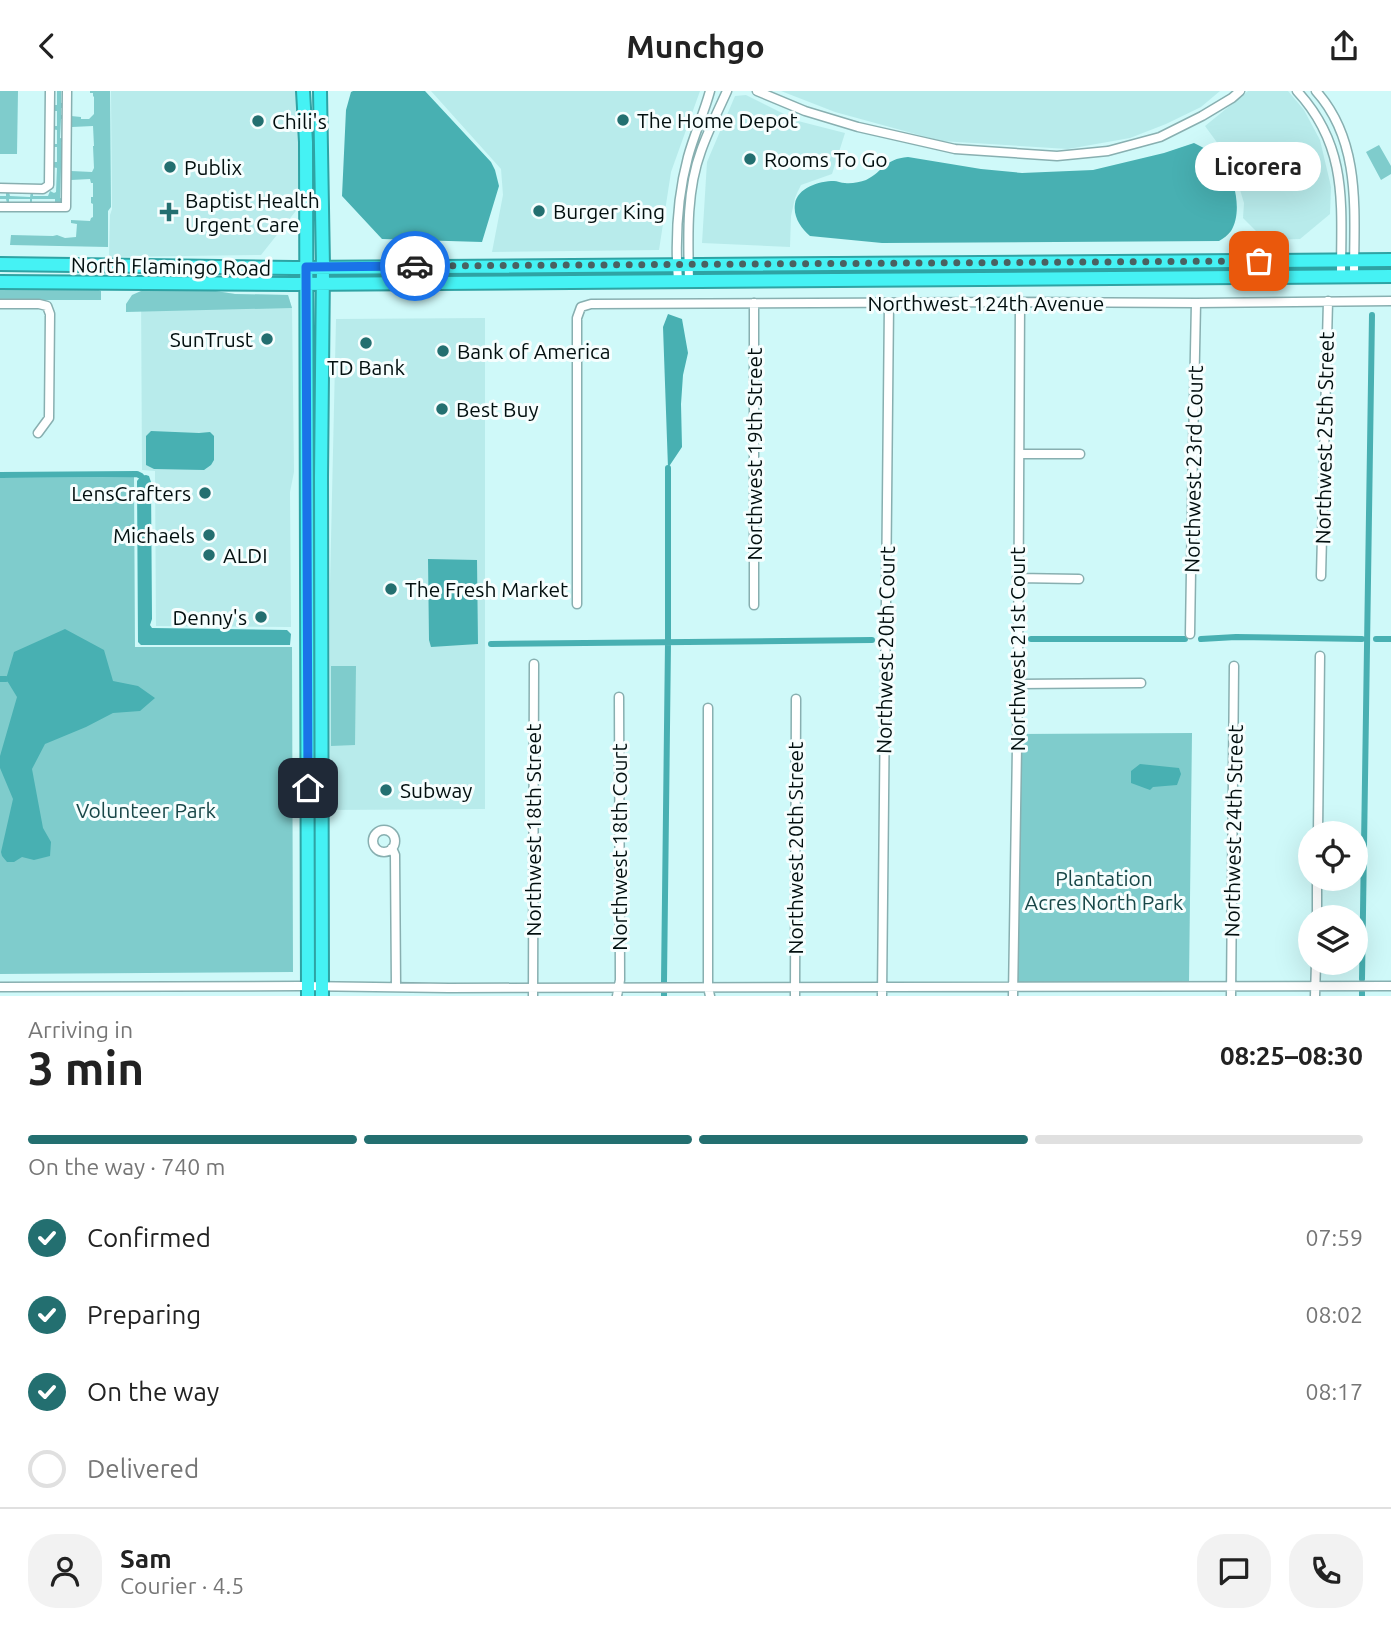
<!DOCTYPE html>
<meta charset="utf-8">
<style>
body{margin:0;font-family:Ubuntu,sans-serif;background:#f2f2f2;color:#222;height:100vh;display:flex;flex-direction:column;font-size:26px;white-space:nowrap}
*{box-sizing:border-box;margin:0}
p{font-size:23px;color:#767676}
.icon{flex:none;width:38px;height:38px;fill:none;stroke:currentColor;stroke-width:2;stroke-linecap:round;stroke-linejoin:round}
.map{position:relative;height:905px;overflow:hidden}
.sheet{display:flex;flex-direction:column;background:#fff;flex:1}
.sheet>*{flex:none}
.fabs{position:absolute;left:1298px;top:730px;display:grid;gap:14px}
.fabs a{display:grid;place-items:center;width:70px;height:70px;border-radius:50%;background:#fff;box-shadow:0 7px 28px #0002;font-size:35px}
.pin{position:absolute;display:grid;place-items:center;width:60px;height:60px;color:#fff;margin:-30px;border-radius:14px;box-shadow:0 4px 10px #0006}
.courier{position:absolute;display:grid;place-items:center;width:70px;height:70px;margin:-35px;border:5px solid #1a73e8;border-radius:50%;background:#fff;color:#222;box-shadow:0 2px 9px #0007}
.bubble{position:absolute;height:49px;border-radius:24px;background:#fff;box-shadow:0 7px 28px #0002;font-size:23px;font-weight:600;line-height:49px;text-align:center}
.headline em{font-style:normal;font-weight:600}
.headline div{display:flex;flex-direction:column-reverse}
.headline{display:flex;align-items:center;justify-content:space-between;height:119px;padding:0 28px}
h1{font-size:46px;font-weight:600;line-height:52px}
.bar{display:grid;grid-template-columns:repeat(4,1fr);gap:10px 7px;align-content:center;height:84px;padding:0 28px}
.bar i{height:9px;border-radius:5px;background:#e0e0e0}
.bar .on{background:#236f70}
.bar p{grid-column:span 4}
.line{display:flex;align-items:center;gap:18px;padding:0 28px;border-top:2px solid #e0e0e0}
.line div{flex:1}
.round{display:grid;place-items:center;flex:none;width:74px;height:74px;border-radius:28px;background:#f2f2f2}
ol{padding:0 28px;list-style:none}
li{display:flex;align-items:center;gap:21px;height:77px}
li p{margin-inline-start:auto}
li .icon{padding:7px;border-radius:50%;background:#236f70;color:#fff;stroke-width:4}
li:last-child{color:#767676}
li i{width:38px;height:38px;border:4px solid #e0e0e0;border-radius:50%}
header{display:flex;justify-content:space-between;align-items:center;height:91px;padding:0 28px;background:#fff;font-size:32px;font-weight:600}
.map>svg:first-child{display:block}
.built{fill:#b8ebeb}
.green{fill:#7fcccc}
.water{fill:#48b0b2}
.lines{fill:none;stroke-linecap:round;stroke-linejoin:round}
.canal{stroke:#48b0b2;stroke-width:6}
.minor-casing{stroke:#88afb0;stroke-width:11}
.highway-casing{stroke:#2ea3a4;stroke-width:16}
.minor{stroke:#fff;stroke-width:8}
.highway{stroke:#45f2f4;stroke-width:12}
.done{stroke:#4a6161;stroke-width:7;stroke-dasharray:0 12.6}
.route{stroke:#1a73e8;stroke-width:9}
.poi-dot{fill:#236f70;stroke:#f6fefe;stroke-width:2.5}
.labels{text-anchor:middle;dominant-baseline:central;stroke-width:6;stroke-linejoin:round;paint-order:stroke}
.poi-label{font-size:21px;fill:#020f0f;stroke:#f6fefe;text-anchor:start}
.street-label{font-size:21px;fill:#020f0f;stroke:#f6fefe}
.park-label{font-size:21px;fill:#184748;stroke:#f6fefe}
</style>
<header><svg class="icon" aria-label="back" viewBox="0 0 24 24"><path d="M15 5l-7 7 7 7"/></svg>Munchgo<svg class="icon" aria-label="share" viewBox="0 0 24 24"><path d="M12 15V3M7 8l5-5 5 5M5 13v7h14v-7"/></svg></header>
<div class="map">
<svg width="1391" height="905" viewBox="0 0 1391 905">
<rect width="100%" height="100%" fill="#cff9f9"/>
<path class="built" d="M111 0H298L299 13V116L261 164 109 166 110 124 112 118Z
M431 0H700L671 81 659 159 492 161 503 104 501 78Z
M781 0H1220L1201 16 1166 33 1130 47 1068 58 941 50 835 21Z
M1248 0H1288L1304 19 1320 49 1331 96 1330 123 1300 148 1265 149 1243 127 1244 112 1232 72 1205 35Z
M746 4 798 30 845 42 832 83 801 94 798 100 795 107 791 125 790 156 702 152 707 71 735 5Z
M209 199 235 203 288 204 292 217 294 381 290 401 291 536 156 535 155 380 142 379 141 200Z
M485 227V718L330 719V493L336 228Z"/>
<path class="green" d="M0 0H18L17 63H0Z
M57 0H61V12H65V17H61V24H65V27L61 28 60 47 65 48V50L61 51V71H65V77H61L60 107 64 108 63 112 55 114V108H32V113H30V108H9V113L7 112 6 108H0V105H6V100L9 101 10 105 30 106 31 101H33V105H48L50 100 54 102 56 101 57 77 52 76V71H57V56H52V53H57V39L52 38V35H57V20H52V14H57Z
M90 0H110L111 116 108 120V156L10 154 11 144 53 145 57 144 65 147 76 146 77 133 71 132V129L90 130 91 127 93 126V113L91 112V106H93V92H91L90 88 71 89V80L92 81 94 77 93 55H94L93 35 72 36 71 25 81 26V28H89L94 23V6L93 5V2H90Z
M1379 54 1391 75V83L1381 89 1366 61Z
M0 197 97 198 101 200V209H0Z
M209 199 235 203 288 204 292 217 126 221V213L132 204 141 200Z
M134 386 135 556H292L293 881 0 883V387Z
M331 575H356L355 654 331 655Z
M1192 642 1189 891H1016L1019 643Z"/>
<path class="water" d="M353 0H425L491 71 495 79 499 95 482 151 382 148 342 105 346 19 351 1Z
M1194 52C1206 58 1217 64 1225 75 1236 91 1242 123 1231 140 1228 144 1224 147 1219 150L882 152 810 145C801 137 793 126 795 113 797 97 819 90 834 90 837 90 841 92 845 92 851 93 860 91 866 89 884 80 884 68 908 66L981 78 1022 82 1093 79 1164 62Z
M668 223 682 228 688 262 683 284 681 313 682 356 668 377 663 236Z
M151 340 199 342 210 341 214 345V369L211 374 204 379 154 378 146 374V345Z
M146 384 149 385 151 391 152 528 150 534 152 537 287 539 291 543 290 554H141L138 551 137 390 141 385Z
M428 468 477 469 478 553 431 556 429 549Z
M65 538 104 559 113 590 138 595 155 607 140 620 113 622 86 636 45 653 32 678 43 737 51 751 50 765 34 769 22 766 14 771H7L2 765 1 761 13 708 0 677V665L17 606 6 588 14 561Z
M1140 673 1179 677 1181 683 1177 694 1153 696 1150 699 1131 692V680Z"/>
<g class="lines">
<path class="canal" d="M0 384 137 383 141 385 144 389
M1031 548H1185
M1201 548 1236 546 1362 548
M1376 548H1391
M491 553 872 549
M0 588H6
M1362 888 1372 224
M664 891 668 552V377
M664 905V901
M1362 905V901"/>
<defs>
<path id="minor" d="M757 0 805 20 858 36 955 58 1057 65 1108 60 1160 46 1202 25 1232 7 1240 0
M1297 0C1349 56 1341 115 1341 185
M1316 0C1362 51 1354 122 1354 185
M0 97 43 98 49 94 50 0
M0 116H66L67 0
M689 189C688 147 686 100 701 60 708 40 718 20 727 0
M678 190C675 148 677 107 688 66 694 44 704 22 710 0
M754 212V514
M0 213H39L47 215 50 223 49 327 38 342
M1020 363H1080
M1321 485 1328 210
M1017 487 1079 488
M577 513V227L581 216 591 213 1020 211 1196 212 1391 210
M1190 543C1192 433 1193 322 1196 212
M1018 593 1141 592
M708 617V896L710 905
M373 750a11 11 0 1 1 22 0a11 11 0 1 1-22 0Z
M1318 742 1320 565
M392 757 395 764 396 896
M1317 826V788
M0 896 300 895 449 897 1391 895
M533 905 534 573
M617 905 620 889 619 606
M795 905 796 608
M882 905 889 212
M1013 905 1018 593 1020 211
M1231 905 1234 575
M1315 905 1316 872"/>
<path id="highway" d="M303 0 306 51 308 905
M320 0 323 176 321 386 322 905
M0 173 294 177 1391 169
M0 191 294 193 1391 185"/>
</defs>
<use href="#minor" class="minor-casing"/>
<use href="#highway" class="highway-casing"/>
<use href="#minor" class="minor"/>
<use href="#highway" class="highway"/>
</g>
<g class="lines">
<path class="done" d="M415 175 1259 170"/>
<path class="route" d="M308 697 306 176 415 175"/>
</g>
<g class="poi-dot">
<circle cx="623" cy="29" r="7"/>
<circle cx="258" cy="30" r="7"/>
<circle cx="750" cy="68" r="7"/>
<circle cx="170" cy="76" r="7"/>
<circle cx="539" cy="120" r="7"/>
<path d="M165.5 110.5h7v7h7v7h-7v7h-7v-7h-7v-7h7z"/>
<circle cx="267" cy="248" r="7"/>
<circle cx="366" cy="252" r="7"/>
<circle cx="443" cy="260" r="7"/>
<circle cx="442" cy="318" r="7"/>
<circle cx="205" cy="402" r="7"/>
<circle cx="209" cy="444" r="7"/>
<circle cx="209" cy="464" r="7"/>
<circle cx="391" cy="498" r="7"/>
<circle cx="261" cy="526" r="7"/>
<circle cx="386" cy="699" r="7"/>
</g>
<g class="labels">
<g class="poi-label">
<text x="637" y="29">The Home Depot</text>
<text x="272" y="30">Chili's</text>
<text x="764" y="68">Rooms To Go</text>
<text x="184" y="76">Publix</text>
<text x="185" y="109">Baptist Health<tspan x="185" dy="24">Urgent Care</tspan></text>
<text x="553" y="120">Burger King</text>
<text x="253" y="248" text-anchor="end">SunTrust</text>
<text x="457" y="260">Bank of America</text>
<text x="366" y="276" text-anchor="middle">TD Bank</text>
<text x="456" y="318">Best Buy</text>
<text x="191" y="402" text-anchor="end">LensCrafters</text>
<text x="195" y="444" text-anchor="end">Michaels</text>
<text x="223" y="464">ALDI</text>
<text x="405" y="498">The Fresh Market</text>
<text x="247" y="526" text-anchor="end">Denny's</text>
<text x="400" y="699">Subway</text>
</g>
<g class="street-label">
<text transform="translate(171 175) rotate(1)">North Flamingo Road</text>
<text x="986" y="212">Northwest 124th Avenue</text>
<text transform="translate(1324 347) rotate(-89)">Northwest 25th Street</text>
<text transform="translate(754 363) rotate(-90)">Northwest 19th Street</text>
<text transform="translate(1193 378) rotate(-89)">Northwest 23rd Court</text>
<text transform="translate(1017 558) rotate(-90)">Northwest 21st Court</text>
<text transform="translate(885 559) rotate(-89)">Northwest 20th Court</text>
<text transform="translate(533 739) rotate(-90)">Northwest 18th Street</text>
<text transform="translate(1233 740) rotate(-89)">Northwest 24th Street</text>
<text transform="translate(619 756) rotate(-90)">Northwest 18th Court</text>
<text transform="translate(795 757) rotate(-90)">Northwest 20th Street</text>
</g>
<g class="park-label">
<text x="146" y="719">Volunteer Park</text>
<text x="1104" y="787">Plantation<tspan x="1104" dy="24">Acres North Park</tspan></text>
</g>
</g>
</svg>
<div class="fabs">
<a><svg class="icon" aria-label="locate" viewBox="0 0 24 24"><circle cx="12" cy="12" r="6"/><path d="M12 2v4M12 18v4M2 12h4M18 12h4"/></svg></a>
<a><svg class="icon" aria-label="layers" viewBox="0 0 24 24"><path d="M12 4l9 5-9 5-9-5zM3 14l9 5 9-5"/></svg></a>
</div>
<div class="pin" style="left:1259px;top:170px;background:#ea580c"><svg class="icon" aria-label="bag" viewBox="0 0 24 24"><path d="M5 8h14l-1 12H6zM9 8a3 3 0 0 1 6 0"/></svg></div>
<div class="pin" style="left:308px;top:697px;background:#1f2937"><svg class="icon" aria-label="home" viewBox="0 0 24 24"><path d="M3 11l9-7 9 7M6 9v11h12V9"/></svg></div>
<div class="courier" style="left:415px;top:175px"><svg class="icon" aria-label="car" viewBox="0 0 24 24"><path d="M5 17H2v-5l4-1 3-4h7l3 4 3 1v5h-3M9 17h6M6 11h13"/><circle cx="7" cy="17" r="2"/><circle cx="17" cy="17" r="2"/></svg></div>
<div class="bubble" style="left:1195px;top:51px;width:126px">Licorera</div>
</div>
<section class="sheet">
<div class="headline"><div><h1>3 min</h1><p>Arriving in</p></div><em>08:25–08:30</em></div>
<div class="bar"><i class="on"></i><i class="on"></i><i class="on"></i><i></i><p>On the way · 740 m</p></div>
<ol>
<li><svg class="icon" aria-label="check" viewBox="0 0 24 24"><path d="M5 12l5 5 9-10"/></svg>Confirmed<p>07:59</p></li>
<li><svg class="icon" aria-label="check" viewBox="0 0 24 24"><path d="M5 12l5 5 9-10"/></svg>Preparing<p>08:02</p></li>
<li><svg class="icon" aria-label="check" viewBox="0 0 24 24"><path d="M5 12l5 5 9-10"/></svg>On the way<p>08:17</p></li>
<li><i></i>Delivered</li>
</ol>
<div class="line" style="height:126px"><a class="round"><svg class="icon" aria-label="person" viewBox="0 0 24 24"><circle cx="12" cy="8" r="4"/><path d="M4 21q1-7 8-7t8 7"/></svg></a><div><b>Sam</b><p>Courier · 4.5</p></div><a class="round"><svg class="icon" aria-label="chat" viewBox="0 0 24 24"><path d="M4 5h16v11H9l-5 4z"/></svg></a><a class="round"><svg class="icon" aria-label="phone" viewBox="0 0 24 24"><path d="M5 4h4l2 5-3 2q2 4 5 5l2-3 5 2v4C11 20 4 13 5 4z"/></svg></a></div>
</section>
